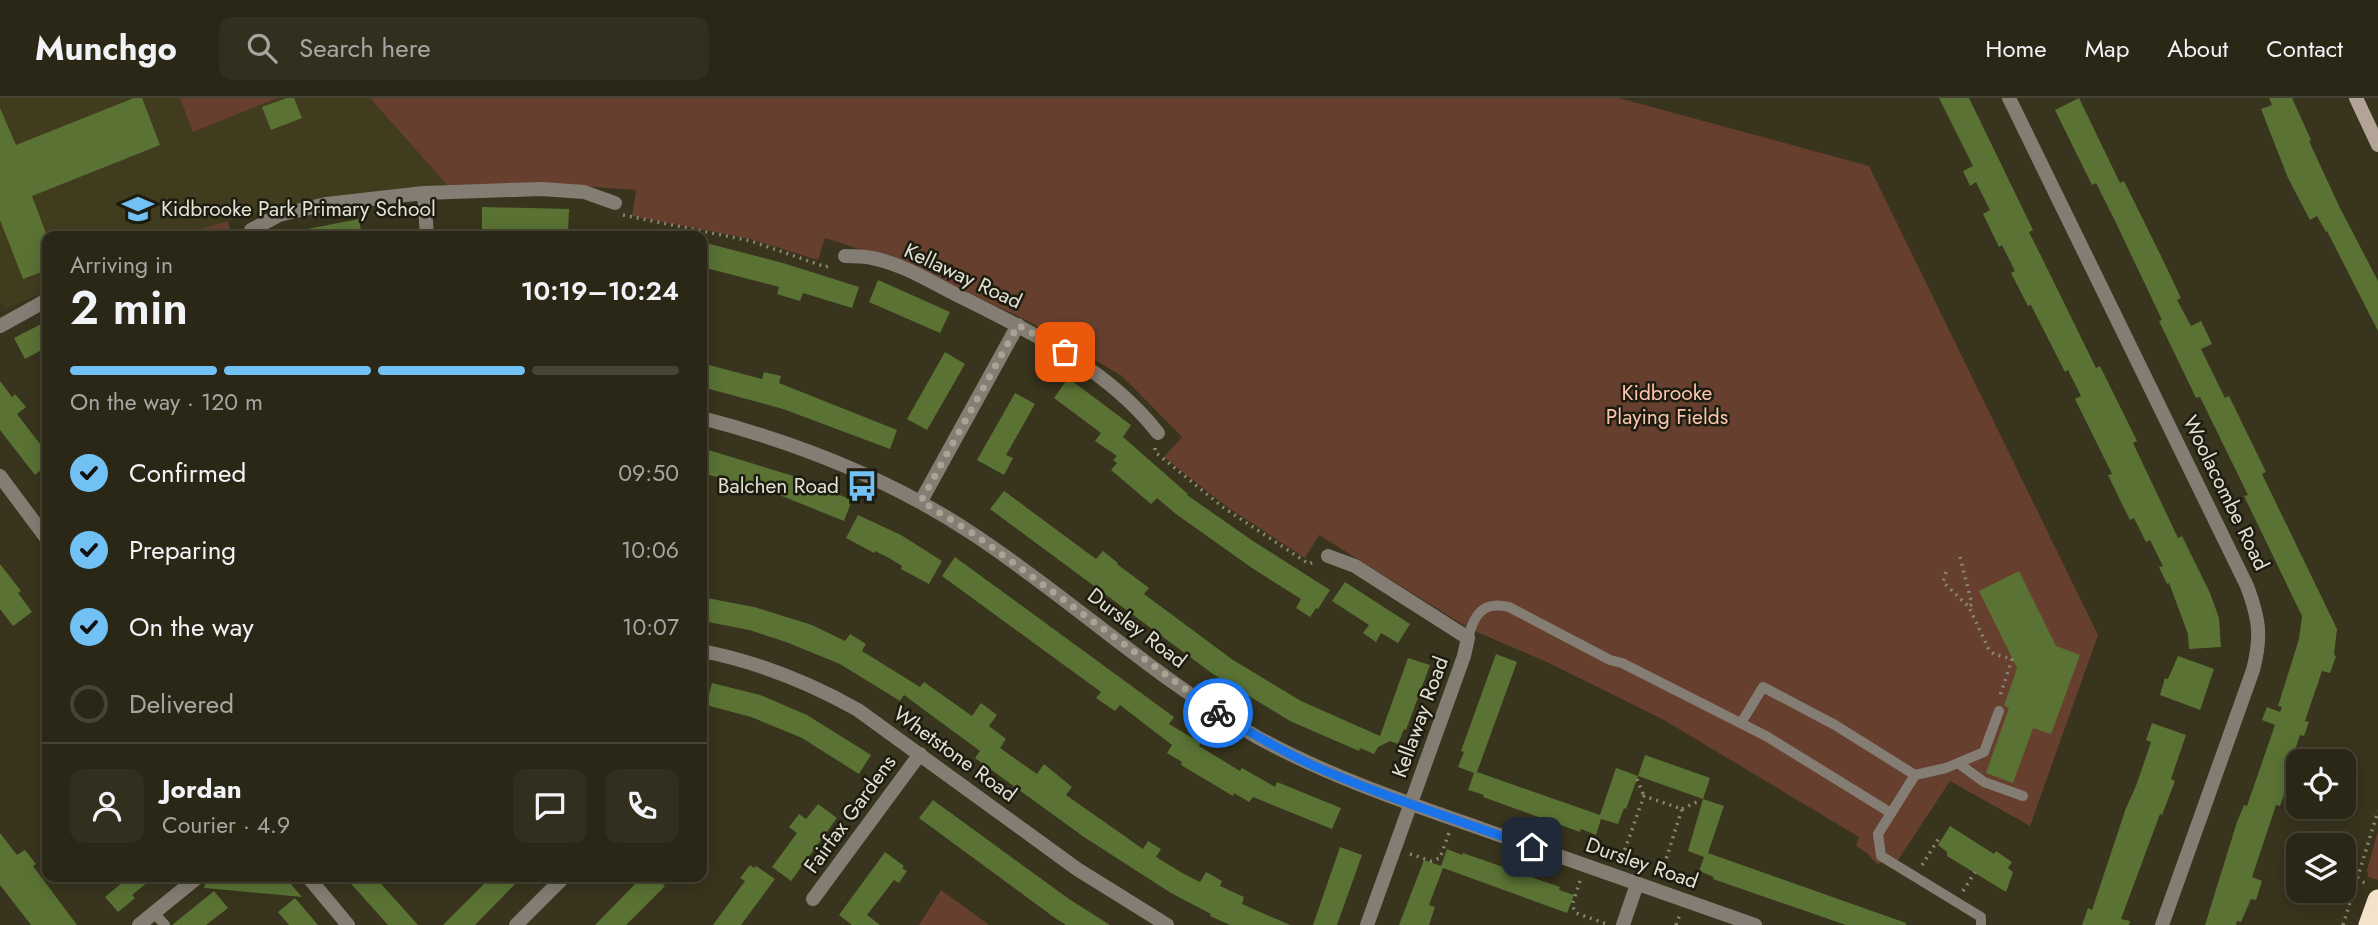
<!DOCTYPE html>
<meta charset="utf-8">
<style>
body{margin:0;font-family:Jost,sans-serif;background:#322f1f;color:#f1f3f6;height:100vh;display:flex;flex-direction:column;font-size:26px;white-space:nowrap}
*{box-sizing:border-box;margin:0}
p{font-size:23px;color:#a5a5a1}
.icon{flex:none;width:38px;height:38px;fill:none;stroke:currentColor;stroke-width:2;stroke-linecap:round;stroke-linejoin:round}
.map{position:relative;flex:1;overflow:hidden}
.side{position:absolute;left:42px;top:133px;width:665px;height:651px;display:flex;flex-direction:column;background:#2a2716;border-radius:14px;box-shadow:0 4px 18px #0003,0 0 0 2px #464435}
.side>*{flex:none}
.buttons{position:absolute;left:2286px;top:651px;display:grid;gap:14px}
.buttons a{display:grid;place-items:center;width:70px;height:70px;border-radius:14px;background:#2a2716;box-shadow:0 4px 18px #0003,0 0 0 2px #464435;font-size:35px}
.pin{position:absolute;display:grid;place-items:center;width:60px;height:60px;color:#fff;margin:-30px;border-radius:14px;box-shadow:0 4px 10px #0006}
.courier{position:absolute;display:grid;place-items:center;width:70px;height:70px;margin:-35px;border:5px solid #1a73e8;border-radius:50%;background:#fff;color:#222;box-shadow:0 2px 9px #0007}
.summary em{font-style:normal;font-weight:600}
.summary div{display:flex;flex-direction:column-reverse}
.summary{display:flex;align-items:center;justify-content:space-between;height:119px;padding:0 28px}
h1{font-size:46px;font-weight:600;line-height:52px}
.bar{display:grid;grid-template-columns:repeat(4,1fr);gap:10px 7px;align-content:center;height:84px;padding:0 28px}
.bar i{height:9px;border-radius:5px;background:#464435}
.bar .on{background:#72c1f5}
.bar p{grid-column:span 4}
.line{display:flex;align-items:center;gap:18px;padding:0 28px;border-top:2px solid #464435}
.line div{flex:1}
.round{display:grid;place-items:center;flex:none;width:74px;height:74px;border-radius:14px;background:#322f1f}
ol{padding:0 28px;list-style:none}
li{display:flex;align-items:center;gap:21px;height:77px}
li p{margin-inline-start:auto}
li .icon{padding:7px;border-radius:50%;background:#72c1f5;color:#111;stroke-width:4}
li:last-child{color:#a5a5a1}
li i{width:38px;height:38px;border:4px solid #464435;border-radius:50%}
header{display:flex;align-items:center;gap:42px;box-sizing:border-box;height:98px;padding:0 35px;background:#2a2716;border-bottom:2px solid #464435}
header strong{font-size:33px}
nav{display:flex;gap:38px;margin-inline-start:auto;font-size:24px}
.search{width:490px;height:63px;background:#322f1f;display:flex;align-items:center;gap:18px;box-sizing:border-box;padding:0 24px;border-radius:14px;color:#a5a5a1;font-size:26px}
.map>svg:first-child{display:block}
.built{fill:#423c1f}
.green{fill:#673f2f}
.building{fill:#5a7334}
.lines{fill:none;stroke-linecap:round;stroke-linejoin:round}
.path{stroke:#898572;stroke-width:3.5;stroke-dasharray:2 5;stroke-linecap:butt}
.lane{stroke:#847d73;stroke-width:10}
.street{stroke:#847d73;stroke-width:14}
.secondary{stroke:#b2a597;stroke-width:14}
.highway{stroke:#f5e2cb;stroke-width:21}
.done{stroke:#a8a493;stroke-width:7;stroke-dasharray:0 12.6}
.route{stroke:#1a73e8;stroke-width:9}
.labels{text-anchor:middle;dominant-baseline:central;stroke-width:5;stroke-linejoin:round;paint-order:stroke}
.poi-label{font-size:21px;fill:#e4e1d3;stroke:#1d1c11;text-anchor:start}
.street-label{font-size:21px;fill:#e4e1d3;stroke:#1d1c11}
.park-label{font-size:21px;fill:#fec4ac;stroke:#1d1c11}
</style>
<header>
<strong>Munchgo</strong>
<div class="search"><svg class="icon" aria-label="search" viewBox="0 0 24 24"><circle cx="10" cy="10" r="6"/><path d="M15 15l6 6"/></svg>Search here</div>
<nav><a>Home</a><a>Map</a><a>About</a><a>Contact</a></nav>
</header>
<div class="map">
<svg width="2378" height="827" viewBox="0 0 2378 827">
<rect width="100%" height="100%" fill="#38341d"/>
<path class="built" d="M0 0H370L447 87 325 100 228 123 176 138H47V193L6 211 0 204Z"/>
<path class="green" d="M180 0H277L193 34Z
M370 0H1619L1869 68 2098 537 2030 728 1950 683 1898 762 1877 766 1866 754 1856 748 1859 739 1664 622 1549 565 1470 531 1319 437 1305 460 1226 408 1164 359 1182 339 1122 278 1026 222 909 167 825 140 818 162 751 141 632 118 636 92 551 86 447 87Z
M228 123 232 138H176Z
M2378 733V782L2368 779 2367 772Z
M941 792 989 827H919Z"/>
<path class="building" d="M134 0H142L160 47 32 98 47 138V172L23 181 0 122V10L16 47Z
M287 0H294L302 20 271 32 262 9Z
M1939 0H1969L2033 132 2029 134 2042 160 2096 270 2100 268 2137 343 2133 345 2178 440 2182 438 2210 495 2219 520 2221 549 2189 551 2188 536 2169 485 2167 486 2159 469 2163 468 2150 442 2146 444 2134 420 2130 422 2121 404 2108 377 2112 376 2075 301 2081 298 2068 272 2065 274 2031 207 2028 208 2011 175 2015 173 2002 147 1999 149 1983 116 1990 112 1976 84 1970 88 1963 73 1973 68Z
M2079 0 2120 85 2124 83 2161 158 2181 200 2177 202 2191 228 2201 223 2212 246 2201 251 2225 300 2229 298 2266 374 2262 376 2337 531 2334 557 2336 558 2330 575 2322 573 2305 623 2309 624 2304 638 2300 637 2288 673 2298 677V695L2286 691 2280 708 2276 707 2252 779 2262 783 2256 802 2251 801 2241 824 2237 823 2236 827H2205L2237 724 2244 707 2247 708 2275 627 2262 622 2267 609 2280 614 2282 609 2278 608 2299 541 2302 518 2244 398 2248 397 2200 299 2196 300 2159 223 2162 222 2117 127 2096 85 2092 87 2055 12Z
M2269 0H2292L2311 42 2309 43 2339 108 2378 183V233L2327 133 2326 134 2317 118 2310 122 2288 80 2261 11 2272 7Z
M482 109 569 111 568 134 482 133Z
M359 121 362 138H308L307 131Z
M702 144 783 165 859 189 852 210 803 195 800 203 777 196 779 189 702 169Z
M878 182 950 214 940 235 869 204Z
M47 223V249L25 261 14 240Z
M945 254 965 266 927 332 907 321Z
M705 266 762 281 764 274 781 278 779 285 897 332 890 351 783 311 702 289Z
M1068 280 1131 327 1123 339 1188 396 1187 397 1253 443 1330 492 1318 511 1316 510 1310 519 1296 510 1301 501 1252 470 1176 416 1157 400 1151 406 1111 372 1117 365 1113 362 1117 358 1095 343 1101 335 1054 300Z
M0 283 12 299 15 296 26 309 17 316 47 355V367L35 377 0 332Z
M1015 295 1035 306 1006 357 1013 360 1004 377 977 362Z
M702 350 790 377 852 402 844 423 772 394 702 375Z
M1004 393 1096 461 1103 453 1118 465 1117 466 1149 490 1144 496 1233 562 1301 603 1380 638 1408 560 1430 567 1406 632 1404 631 1398 646 1390 643 1378 649 1374 656 1360 650 1359 653 1290 623 1213 576 990 411Z
M858 417 901 437 942 463 929 486 901 471 902 468 889 460 875 453 874 455 846 440Z
M955 459 1174 619 1169 626 1201 645 1199 648 1240 673 1242 670 1275 689 1277 684 1341 710 1332 731 1253 699 1249 704 1234 695 1233 698 1181 667 1182 664 1167 655 1172 647 1120 607 1115 613 1096 600 1101 594 942 478Z
M0 466 21 493 18 495 32 514 13 528 0 511Z
M2019 473 2056 548 2080 557 2051 636 2033 630 2013 685 1986 675 2009 610 2004 608 2017 570 1979 493Z
M1345 484 1410 526 1398 545 1381 535 1376 544 1363 535 1369 527 1332 503Z
M707 500 754 509 812 527 845 543 850 536 866 546 862 553 920 589 924 584 972 618 981 605 997 617 989 628 1006 641 1000 650 1037 676 1044 666 1072 689 1066 697 1143 751 1148 743 1161 751 1156 759 1184 776 1200 784 1206 774 1222 783 1220 788 1244 799 1242 806 1290 827H1230L1210 818 1211 816 1171 795 1084 739 975 660 980 653 904 597 900 603 840 566 786 544 749 532 703 523Z
M1496 556 1517 564 1477 674 1600 717 1616 670 1638 678 1626 711 1624 710 1618 726 1601 721 1596 737 1581 731 1580 734 1483 699 1484 697 1468 692 1474 675 1458 669 1464 654 1461 653Z
M2178 558 2214 571 2200 612 2160 597 2165 580 2168 581Z
M712 585 760 597 807 617 871 657 859 676 802 640 751 619 706 607Z
M2152 625 2186 637 2171 681 2175 683 2162 717 2160 716 2121 821 2130 823 2129 827H2082L2088 810 2092 812 2126 710 2136 688 2151 644 2146 642Z
M1645 657 1710 680 1703 701 1724 708 1708 755 1906 825V827H1846L1713 781 1714 779 1699 773 1704 759 1688 753 1703 701 1638 678Z
M933 702 1069 801 1110 827H1066L1055 820 919 720Z
M818 706 837 720 791 783 772 769 797 735 789 729 799 716 806 721Z
M1950 728 1994 756 1996 753 2012 764 2008 770 2013 774 2006 794 1947 758V754L1938 747Z
M0 735 17 757 25 752 36 766 33 768 77 827H31L0 787Z
M1340 749 1362 757 1337 827H1313Z
M1447 751 1462 757 1463 755 1560 789 1559 792 1574 797 1567 815 1443 770 1429 807 1435 809 1429 827H1399L1424 762 1441 768Z
M885 754 904 768 902 770 907 773 899 785 894 782 867 817 880 827H852L839 817Z
M750 767 754 770 756 768 775 781 741 827H713L745 783 740 780Z
M129 779H154L132 797 135 800 118 814 105 799Z
M207 779H285L302 799 204 790Z
M345 779H375L418 827H388Z
M491 779H522L475 827H443Z
M642 779H656L665 788 626 827H595Z
M214 793 228 810 206 827H172Z
M295 800 318 827H289L278 814Z"/>
<g class="lines">
<path class="path" d="M623 117 751 143 826 169 831 166
M1155 350V354L1224 410 1309 466 1313 464
M1960 459 1972 506 1969 509
M1946 474 1943 484 1969 509 1989 552 1994 556 2012 561 1999 601
M1637 681 1644 698
M1682 711 1699 703
M1410 756 1431 763 1440 760 1449 735
M1620 765 1644 698 1682 711 1661 777
M1922 767 1939 740
M2356 782 2369 786
M1580 783 1572 807 1576 815 1609 827
M1963 793 1975 774
M1676 827 1680 816
M2343 827 2378 713"/>
<path class="lane" d="M1468 540C1474 516 1483 503 1509 509L1610 562 1622 565 1766 638 1891 715
M1741 625 1763 589 1835 627 1915 677 1878 736 1881 758 1981 819V827
M1958 665 1984 684 2023 698
M1915 677 1946 670 1984 654 1999 613
M154 815 165 827"/>
<path class="street" d="M2009 0 2247 488C2259 520 2262 538 2253 572L2162 827
M424 95 427 138
M251 132 279 117 326 106 424 95 541 91 584 94 615 105
M845 158C853 158 863 158 872 160 904 166 936 187 965 201 1035 236 1109 272 1158 335
M0 228 47 202
M702 320C798 345 889 380 973 436 1070 500 1156 581 1257 639 1328 678 1405 704 1482 731 1573 763 1664 795 1755 827
M0 378 47 441
M921 403 1018 227
M1328 458 1355 468 1468 540 1464 558 1367 827
M702 553C759 564 808 584 858 612L1077 771 1167 827
M308 779 348 827
M813 801 920 656
M139 827 198 779
M516 827 564 779
M1623 827 1637 786"/>
<path class="secondary" d="M2356 0 2378 47"/>
<path class="highway" d="M2369 827 2378 802"/>
</g>
<g class="lines">
<path class="done" d="M1065 254 1018 227 921 403 974 436 1218 615"/>
<path class="route" d="M1218 615C1249 634 1280 652 1312 667 1383 699 1459 722 1532 749"/>
</g>
<defs>
<symbol id="school-bare" viewBox="-9 -9 18 18"><path d="M0-5L7-2L0 1L-7-2ZM-4 1L0 2.5L4 1V4Q0 6-4 4Z" fill="#72c1f5" stroke="#1d1c11" stroke-width="2.5" paint-order="stroke"/></symbol>
<symbol id="bus-bare" viewBox="-9 -9 18 18"><path d="M-5-6H5V4H4V6H2V4H-2V6H-4V4H-5ZM-3.5-4V0h7V-4ZM-3.5 1.2v1.5H-2V1.2ZM2 1.2v1.5H3.5V1.2Z" fill="#72c1f5" stroke="#1d1c11" stroke-width="2.5" paint-order="stroke"/></symbol>
</defs>
<g fill-rule="evenodd">
<use href="#school-bare" x="116" y="89" width="44" height="44"/>
<use href="#bus-bare" x="840" y="366" width="44" height="44"/>
</g>
<g class="labels">
<g class="poi-label">
<text x="161" y="111">Kidbrooke Park Primary School</text>
<text x="839" y="388" text-anchor="end">Balchen Road</text>
</g>
<g class="street-label">
<text transform="translate(963 178) rotate(25)">Kellaway Road</text>
<text transform="translate(2226 395) rotate(64)">Woolacombe Road</text>
<text transform="translate(1137 530) rotate(37)">Dursley Road</text>
<text transform="translate(1420 619) rotate(-70)">Kellaway Road</text>
<text transform="translate(955 656) rotate(36)">Whetstone Road</text>
<text transform="translate(850 716) rotate(-54)">Fairfax Gardens</text>
<text transform="translate(1642 765) rotate(19)">Dursley Road</text>
</g>
<g class="park-label">
<text x="1667" y="295">Kidbrooke<tspan x="1667" dy="24">Playing Fields</tspan></text>
</g>
</g>
</svg>
<div class="buttons">
<a><svg class="icon" aria-label="locate" viewBox="0 0 24 24"><circle cx="12" cy="12" r="6"/><path d="M12 2v4M12 18v4M2 12h4M18 12h4"/></svg></a>
<a><svg class="icon" aria-label="layers" viewBox="0 0 24 24"><path d="M12 4l9 5-9 5-9-5zM3 14l9 5 9-5"/></svg></a>
</div>
<div class="pin" style="left:1065px;top:254px;background:#ea580c"><svg class="icon" aria-label="bag" viewBox="0 0 24 24"><path d="M5 8h14l-1 12H6zM9 8a3 3 0 0 1 6 0"/></svg></div>
<div class="pin" style="left:1532px;top:749px;background:#1f2937"><svg class="icon" aria-label="home" viewBox="0 0 24 24"><path d="M3 11l9-7 9 7M6 9v11h12V9"/></svg></div>
<div class="courier" style="left:1218px;top:615px"><svg class="icon" aria-label="bike" viewBox="0 0 24 24"><circle cx="6" cy="16" r="4"/><circle cx="18" cy="16" r="4"/><path d="M6 16l4-8h5l3 8M10 8l3 8H6M13 5h3"/></svg></div>
<section class="side">
<div class="summary"><div><h1>2 min</h1><p>Arriving in</p></div><em>10:19–10:24</em></div>
<div class="bar"><i class="on"></i><i class="on"></i><i class="on"></i><i></i><p>On the way · 120 m</p></div>
<ol>
<li><svg class="icon" aria-label="check" viewBox="0 0 24 24"><path d="M5 12l5 5 9-10"/></svg>Confirmed<p>09:50</p></li>
<li><svg class="icon" aria-label="check" viewBox="0 0 24 24"><path d="M5 12l5 5 9-10"/></svg>Preparing<p>10:06</p></li>
<li><svg class="icon" aria-label="check" viewBox="0 0 24 24"><path d="M5 12l5 5 9-10"/></svg>On the way<p>10:07</p></li>
<li><i></i>Delivered</li>
</ol>
<div class="line" style="height:126px"><a class="round"><svg class="icon" aria-label="person" viewBox="0 0 24 24"><circle cx="12" cy="8" r="4"/><path d="M4 21q1-7 8-7t8 7"/></svg></a><div><b>Jordan</b><p>Courier · 4.9</p></div><a class="round"><svg class="icon" aria-label="chat" viewBox="0 0 24 24"><path d="M4 5h16v11H9l-5 4z"/></svg></a><a class="round"><svg class="icon" aria-label="phone" viewBox="0 0 24 24"><path d="M5 4h4l2 5-3 2q2 4 5 5l2-3 5 2v4C11 20 4 13 5 4z"/></svg></a></div>
</section>
</div>
